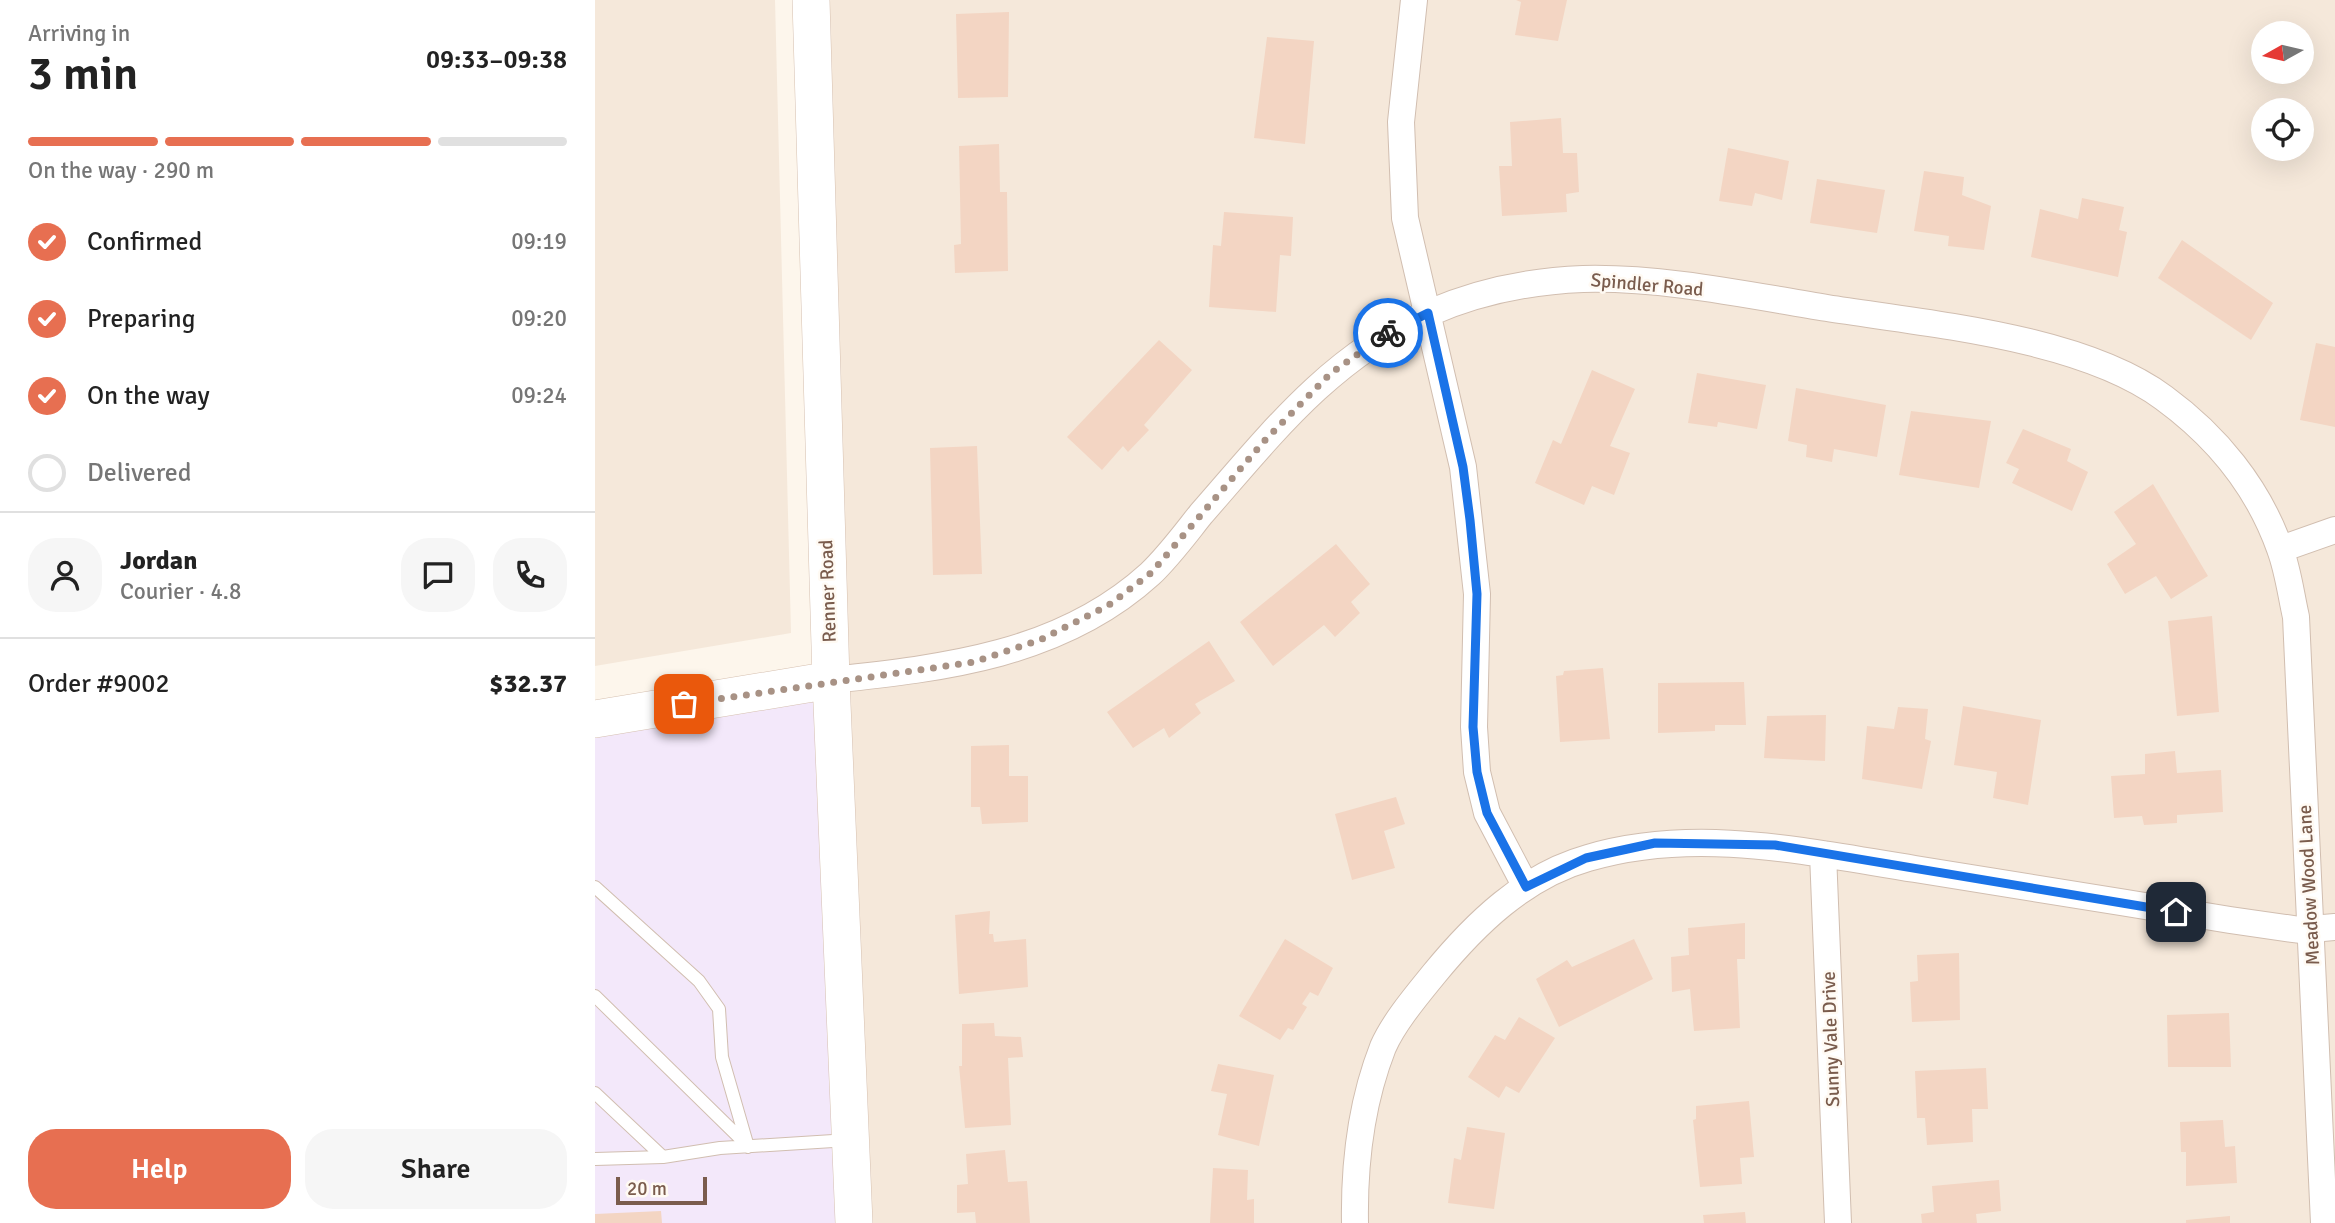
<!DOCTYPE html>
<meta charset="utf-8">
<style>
body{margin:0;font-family:Signika,sans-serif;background:#f6f6f6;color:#222;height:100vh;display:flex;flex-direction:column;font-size:26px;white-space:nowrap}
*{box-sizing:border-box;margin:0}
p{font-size:23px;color:#767676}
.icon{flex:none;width:38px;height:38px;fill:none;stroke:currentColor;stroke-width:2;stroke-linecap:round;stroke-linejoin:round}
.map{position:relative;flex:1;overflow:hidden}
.panel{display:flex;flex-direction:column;background:#fff;width:595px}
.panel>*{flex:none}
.needle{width:46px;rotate:262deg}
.buttons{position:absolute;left:1656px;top:21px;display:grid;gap:14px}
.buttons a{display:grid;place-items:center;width:63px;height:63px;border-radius:50%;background:#fff;box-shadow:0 7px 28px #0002;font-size:35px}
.scale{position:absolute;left:21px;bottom:18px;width:91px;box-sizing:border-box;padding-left:7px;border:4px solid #7a5c4d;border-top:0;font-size:19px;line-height:24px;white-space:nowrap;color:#7a5c4d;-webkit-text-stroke:5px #fffaf3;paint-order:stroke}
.pin{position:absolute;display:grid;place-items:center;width:60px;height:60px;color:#fff;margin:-30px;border-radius:14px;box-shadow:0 4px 10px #0006}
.courier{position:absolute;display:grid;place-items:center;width:70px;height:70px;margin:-35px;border:5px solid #1a73e8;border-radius:50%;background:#fff;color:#222;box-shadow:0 2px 9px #0007}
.head em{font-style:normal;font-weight:600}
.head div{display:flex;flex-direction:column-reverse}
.head{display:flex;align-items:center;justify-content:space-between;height:119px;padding:0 28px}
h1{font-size:46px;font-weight:600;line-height:52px}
.bar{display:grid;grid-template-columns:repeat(4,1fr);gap:10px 7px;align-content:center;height:84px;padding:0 28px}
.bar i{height:9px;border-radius:5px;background:#e0e0e0}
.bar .active{background:#e76f51}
.bar p{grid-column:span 4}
.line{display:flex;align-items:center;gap:18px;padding:0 28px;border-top:2px solid #e0e0e0}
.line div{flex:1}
.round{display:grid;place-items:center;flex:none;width:74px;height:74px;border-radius:28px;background:#f6f6f6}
ol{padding:0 28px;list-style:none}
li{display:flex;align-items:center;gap:21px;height:77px}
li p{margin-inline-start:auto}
li .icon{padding:7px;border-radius:50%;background:#e76f51;color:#fff;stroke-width:4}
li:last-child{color:#767676}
li i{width:38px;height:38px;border:4px solid #e0e0e0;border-radius:50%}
.button{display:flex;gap:14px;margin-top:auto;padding:14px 28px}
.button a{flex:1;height:80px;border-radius:28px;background:#e76f51;color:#fff;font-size:28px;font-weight:600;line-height:80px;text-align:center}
.button a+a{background:#f6f6f6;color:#222}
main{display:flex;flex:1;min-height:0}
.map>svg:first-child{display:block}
.residential{fill:#f5e8da;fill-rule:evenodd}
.education{fill:#f3e8fa}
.building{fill:#f3d5c3}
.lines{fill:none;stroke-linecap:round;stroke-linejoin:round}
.lane-casing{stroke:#d1beb0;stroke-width:14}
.street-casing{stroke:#d1beb0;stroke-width:28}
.secondary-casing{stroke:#d6c0b0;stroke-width:38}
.lane{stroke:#fff;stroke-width:12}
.street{stroke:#fff;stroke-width:26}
.secondary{stroke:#fff;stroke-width:37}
.done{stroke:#a89285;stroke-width:7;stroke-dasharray:0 12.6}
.route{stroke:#1a73e8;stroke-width:9}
.labels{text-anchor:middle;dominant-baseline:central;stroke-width:5;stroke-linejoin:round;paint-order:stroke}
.street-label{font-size:19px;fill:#7a5c4d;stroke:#fffaf3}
</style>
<main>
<section class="panel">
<div class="head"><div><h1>3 min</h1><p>Arriving in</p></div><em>09:33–09:38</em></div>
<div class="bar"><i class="active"></i><i class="active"></i><i class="active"></i><i></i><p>On the way · 290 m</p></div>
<ol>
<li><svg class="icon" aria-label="check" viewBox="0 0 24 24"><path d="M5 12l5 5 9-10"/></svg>Confirmed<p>09:19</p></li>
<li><svg class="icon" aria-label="check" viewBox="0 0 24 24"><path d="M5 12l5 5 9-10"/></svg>Preparing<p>09:20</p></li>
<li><svg class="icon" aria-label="check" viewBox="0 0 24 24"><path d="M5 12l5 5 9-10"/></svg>On the way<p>09:24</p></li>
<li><i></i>Delivered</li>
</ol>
<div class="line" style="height:126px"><a class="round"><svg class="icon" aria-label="person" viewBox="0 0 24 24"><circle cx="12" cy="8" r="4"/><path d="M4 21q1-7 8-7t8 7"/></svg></a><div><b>Jordan</b><p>Courier · 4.8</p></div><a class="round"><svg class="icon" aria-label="chat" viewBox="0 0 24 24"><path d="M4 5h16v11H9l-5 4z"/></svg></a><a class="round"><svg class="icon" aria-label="phone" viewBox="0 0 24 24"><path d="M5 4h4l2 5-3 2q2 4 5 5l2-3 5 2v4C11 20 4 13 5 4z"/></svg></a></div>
<div class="line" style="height:91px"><div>Order #9002</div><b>$32.37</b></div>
<div class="button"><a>Help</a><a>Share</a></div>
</section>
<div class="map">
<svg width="1740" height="1223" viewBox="0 0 1740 1223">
<rect width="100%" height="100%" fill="#fdf6ec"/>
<path class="residential" d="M0 0H180L196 633 0 666Z
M216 0H1740V1223H259ZM1668 33H1706V72H1668ZM1668 110H1706V149H1668Z"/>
<path class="education" d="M236 680 254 1223H0V719Z"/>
<path class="building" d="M972 0 963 41 920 35 926 2 921 0Z
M414 12 413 97 363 98 361 14Z
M672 37 719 41 710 144 659 138Z
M966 118 968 153H982L984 192 971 194 972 212 907 216 904 166H917L915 122Z
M404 144 405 192H412L413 271 360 273 359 245 366 244 364 146Z
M1133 148 1194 161 1187 200 1160 193 1157 206 1124 201Z
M1329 171 1369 177 1367 195 1396 206 1389 250 1353 246 1354 236 1319 231Z
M1222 179 1290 190 1282 233 1215 223Z
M1487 198 1529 207 1524 230 1532 232 1523 277 1436 257 1445 209 1483 219Z
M629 212 698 217 696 256 685 255 681 312 614 307 618 245 626 246Z
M1587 240 1678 303 1656 340 1563 278Z
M564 340 597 370 549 425 554 430 533 452 528 446 507 470 472 437Z
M1721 343 1740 347V427L1705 420Z
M997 370 1040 389 1015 446 1035 453 1019 495 997 486 989 505 940 483 958 440 966 444Z
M1102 373 1171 385 1162 429 1123 422 1122 427 1093 423Z
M1201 388 1291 405 1282 457 1239 449 1237 462 1211 457 1212 445 1193 441Z
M1316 411 1396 421 1384 488 1304 475Z
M1428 429 1476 449 1472 461 1493 472 1477 511 1417 483 1424 469 1411 463Z
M382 446 387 574 338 575 335 448Z
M1558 484 1613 576 1576 599 1561 576 1530 594 1512 564 1541 544 1519 512Z
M741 544 775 584 756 602 765 613 740 637 729 625 678 666 645 622Z
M1617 616 1624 712 1582 716 1573 621Z
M614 641 640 681 600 704 606 713 574 738 569 728 538 748 512 712Z
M1008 668 1015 739 965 742 961 676 968 675 969 671Z
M1149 682 1151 725H1120V731L1063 733V683Z
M1368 706 1446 720 1433 805 1398 798 1402 772 1359 765Z
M1303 707 1333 709 1330 739 1336 741 1327 789 1267 779 1272 726 1299 729Z
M1231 715 1230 761 1169 758 1172 716Z
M414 745V776H433V822L387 824 385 807H376V746Z
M1580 751 1582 773 1626 770 1628 812 1582 815V823L1549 825 1547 816 1519 818 1516 776 1550 774V754Z
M801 797 810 824 789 831 800 868 757 880 740 814Z
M395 911 394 934H398L399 942 431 939 433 987 364 994 360 915Z
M1150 923V959H1142L1145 1028 1099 1031 1095 989 1077 992 1076 957 1094 955 1093 928Z
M690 939 738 968 723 996 715 992 707 1004 712 1007 698 1030 693 1028 685 1040 644 1016Z
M1039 939 1058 979 964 1027 941 979 972 960 977 967Z
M1364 953 1365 1020 1317 1022 1315 982 1323 981 1322 955Z
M1634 1013 1636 1067H1573L1572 1015Z
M924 1017 960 1038 924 1093 911 1086 904 1098 873 1077 900 1035 910 1040Z
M399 1023 400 1036 426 1037 428 1057 413 1058 416 1125 370 1128 364 1066H367V1024Z
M623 1064 679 1075 664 1146 623 1135 632 1094 616 1091Z
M1391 1068 1393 1109H1377L1378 1142 1332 1145 1330 1118H1322L1320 1071Z
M1154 1101 1159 1157 1145 1158 1147 1184 1105 1187 1098 1120 1101 1119V1106Z
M1628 1120 1630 1147 1640 1146 1642 1183 1591 1186V1152H1586L1585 1122Z
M872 1127 910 1133 899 1209 853 1203 859 1158 866 1160Z
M410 1150 413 1182 432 1181 435 1223H381L380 1212 362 1213V1185L373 1184 371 1154Z
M618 1168 653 1170 652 1200 659 1199V1223H615Z
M1404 1180 1406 1211 1381 1214 1382 1223H1327L1326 1214 1339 1212 1337 1186Z
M66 1211 67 1223H0V1214Z
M1150 1212 1151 1223H1109L1108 1215Z
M1635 1216V1223H1591V1220Z"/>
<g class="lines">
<defs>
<path id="lane" d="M0 887 104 981 124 1009 127 1057 153 1147
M0 996 151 1144
M0 1093 68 1157
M0 1159 68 1157 125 1148 254 1140"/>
<path id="street" d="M819 0 806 122 810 218 868 467 882 594 879 727 882 772 892 813 931 887
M1686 549 1740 530
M236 680C349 668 466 655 555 574 574 556 590 534 606 514 676 434 735 357 834 313 882 292 936 281 988 279 1069 277 1152 295 1232 308 1333 324 1487 337 1569 398 1621 436 1663 487 1685 549 1693 570 1696 595 1701 617L1729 1223
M1228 854 1243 1223
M760 1223C759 1164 766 1103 788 1047 799 1022 822 995 839 974 880 924 929 876 993 858 1101 826 1212 852 1320 869 1425 885 1530 903 1635 920L1705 930 1740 927"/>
<path id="secondary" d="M216 0 236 680 259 1223
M0 719 236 680"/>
</defs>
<use href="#lane" class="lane-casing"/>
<use href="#street" class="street-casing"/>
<use href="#secondary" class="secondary-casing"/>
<use href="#lane" class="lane"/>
<use href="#street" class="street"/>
<use href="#secondary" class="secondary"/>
</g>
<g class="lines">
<path class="done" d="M89 704 379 662 445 640 514 605 556 573 671 439 736 373 793 333"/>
<path class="route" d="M793 333 833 313 868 467 875 520 882 594 878 727 882 772 892 813 931 887 991 858 1060 843 1180 845 1581 912"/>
</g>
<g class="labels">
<g class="street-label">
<text transform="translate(1052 285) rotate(5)">Spindler Road</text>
<text transform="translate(233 591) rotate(-92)">Renner Road</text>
<text transform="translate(1714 885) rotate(-93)">Meadow Wood Lane</text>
<text transform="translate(1236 1039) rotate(-92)">Sunny Vale Drive</text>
</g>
</g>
</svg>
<div class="buttons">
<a><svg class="needle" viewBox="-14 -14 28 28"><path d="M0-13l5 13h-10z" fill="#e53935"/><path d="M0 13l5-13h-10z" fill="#767676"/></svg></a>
<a><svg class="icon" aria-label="locate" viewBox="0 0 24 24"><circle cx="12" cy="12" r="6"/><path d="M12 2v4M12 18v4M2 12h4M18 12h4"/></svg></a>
</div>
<div class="scale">20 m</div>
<div class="pin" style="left:89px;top:704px;background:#ea580c"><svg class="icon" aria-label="bag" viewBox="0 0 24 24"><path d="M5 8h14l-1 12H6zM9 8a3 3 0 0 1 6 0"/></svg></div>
<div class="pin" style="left:1581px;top:912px;background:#1f2937"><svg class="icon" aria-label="home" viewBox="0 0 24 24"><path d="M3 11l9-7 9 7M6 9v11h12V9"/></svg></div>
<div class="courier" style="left:793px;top:333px"><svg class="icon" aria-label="bike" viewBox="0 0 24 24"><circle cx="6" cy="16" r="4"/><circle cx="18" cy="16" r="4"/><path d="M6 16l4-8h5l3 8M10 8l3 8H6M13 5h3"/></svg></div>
</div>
</main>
